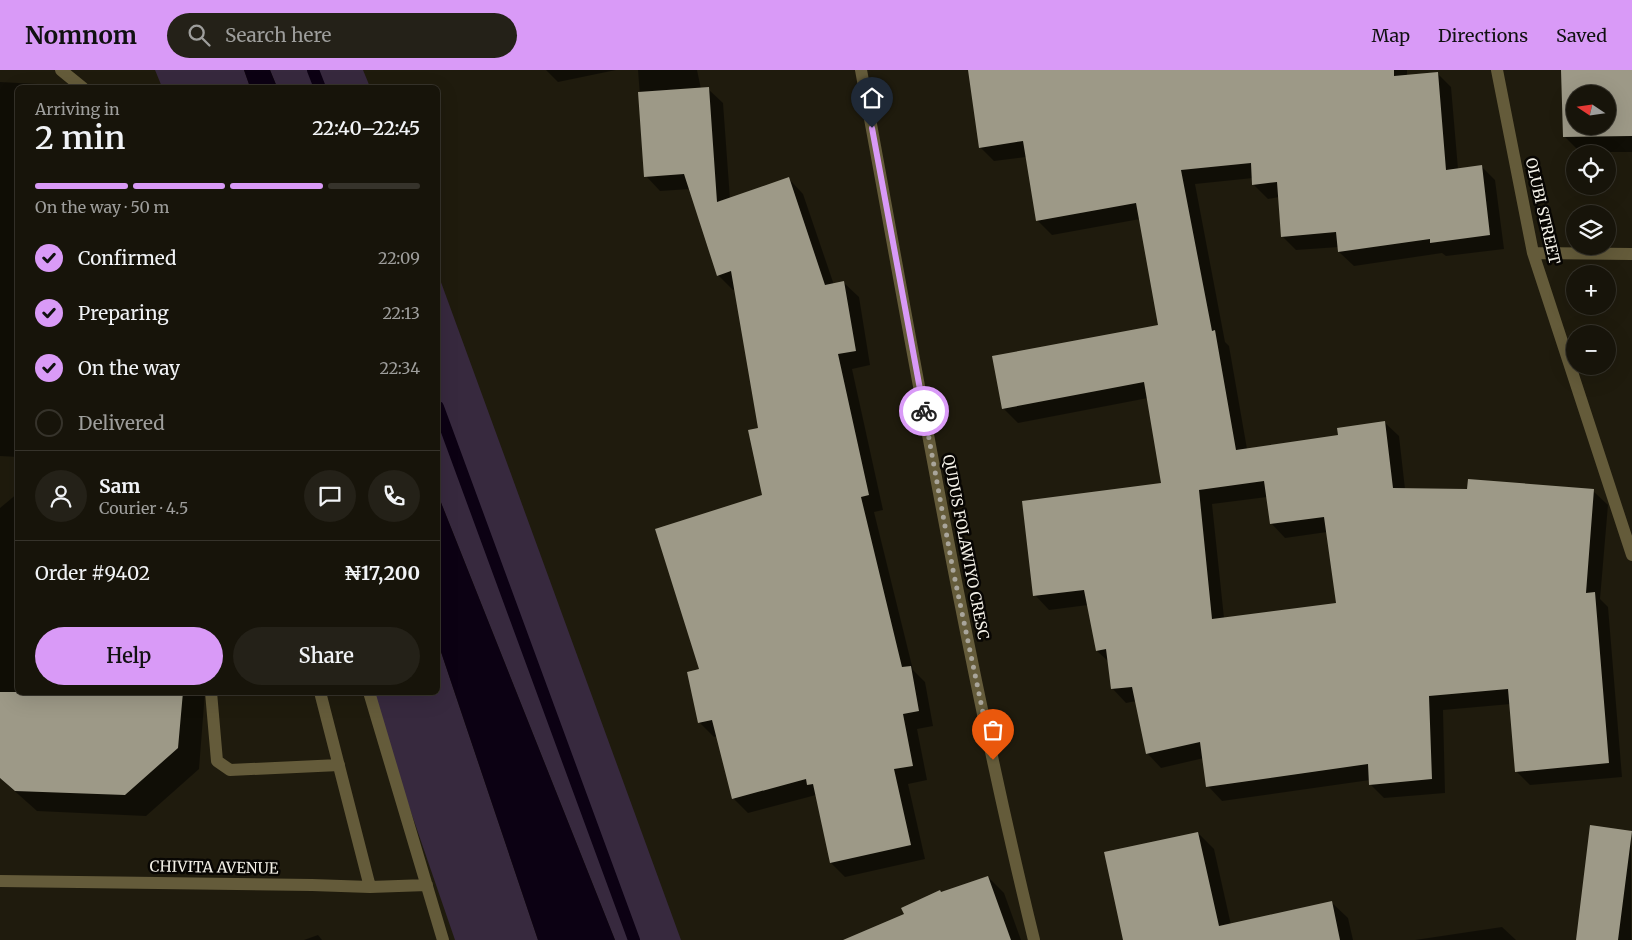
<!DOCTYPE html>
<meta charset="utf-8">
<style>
body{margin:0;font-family:Merriweather,serif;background:#242118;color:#f1f3f6;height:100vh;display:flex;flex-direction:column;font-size:19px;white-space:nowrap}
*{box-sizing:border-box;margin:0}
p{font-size:16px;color:#9e9e9c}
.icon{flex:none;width:28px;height:28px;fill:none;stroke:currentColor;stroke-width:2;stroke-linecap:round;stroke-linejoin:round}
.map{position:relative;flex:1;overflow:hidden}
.side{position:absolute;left:15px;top:15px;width:425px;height:610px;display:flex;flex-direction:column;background:#17140a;border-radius:8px;box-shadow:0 5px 20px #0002,0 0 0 1px #36332b}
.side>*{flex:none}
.needle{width:32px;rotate:283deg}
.tools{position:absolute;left:1566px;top:15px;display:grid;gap:10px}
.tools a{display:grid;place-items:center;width:50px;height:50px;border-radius:50%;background:#17140a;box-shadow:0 5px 20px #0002,0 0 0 1px #36332b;font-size:25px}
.pin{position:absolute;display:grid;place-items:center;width:42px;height:42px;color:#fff;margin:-51px -21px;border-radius:50% 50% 50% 0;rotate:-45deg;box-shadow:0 0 5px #0007}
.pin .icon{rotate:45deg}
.courier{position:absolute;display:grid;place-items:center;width:50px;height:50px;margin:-25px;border:4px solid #d99af7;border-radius:50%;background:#fff;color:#222;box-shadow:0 1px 6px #0007}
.overview em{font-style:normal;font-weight:600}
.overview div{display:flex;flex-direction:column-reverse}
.overview{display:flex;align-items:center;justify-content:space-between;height:85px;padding:0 20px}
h1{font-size:32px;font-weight:600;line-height:38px}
.bar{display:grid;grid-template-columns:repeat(4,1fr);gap:8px 5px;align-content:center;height:60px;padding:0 20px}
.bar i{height:6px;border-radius:4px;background:#36332b}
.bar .active{background:#d99af7}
.bar p{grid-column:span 4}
.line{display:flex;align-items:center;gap:12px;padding:0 20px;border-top:1px solid #36332b}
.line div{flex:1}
.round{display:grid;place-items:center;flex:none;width:52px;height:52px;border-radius:26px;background:#242118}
ol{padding:0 20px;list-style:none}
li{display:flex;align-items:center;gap:15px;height:55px}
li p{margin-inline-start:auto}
li .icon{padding:5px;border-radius:50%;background:#d99af7;color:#111;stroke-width:4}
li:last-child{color:#9e9e9c}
li i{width:28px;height:28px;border:2px solid #36332b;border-radius:50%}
.cta{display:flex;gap:10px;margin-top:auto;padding:10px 20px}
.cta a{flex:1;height:58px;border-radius:30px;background:#d99af7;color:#111;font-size:20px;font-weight:600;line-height:58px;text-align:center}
.cta a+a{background:#242118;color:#f1f3f6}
header{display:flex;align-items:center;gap:30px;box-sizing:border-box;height:70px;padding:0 25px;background:#d99af7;color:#111}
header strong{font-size:24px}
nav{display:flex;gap:28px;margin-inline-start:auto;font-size:18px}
.search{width:350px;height:45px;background:#242118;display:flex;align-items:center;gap:12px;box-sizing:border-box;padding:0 18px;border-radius:28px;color:#9e9e9c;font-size:19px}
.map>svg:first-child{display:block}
.green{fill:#37293e}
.water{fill:#0c0113}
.shadow{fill:#0007;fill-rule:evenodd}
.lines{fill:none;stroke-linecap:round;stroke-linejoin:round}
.stream{stroke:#0c0113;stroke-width:12}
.building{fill:#9d9987;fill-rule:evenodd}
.minor{stroke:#645b3a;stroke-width:12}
.done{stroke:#a9a59b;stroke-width:5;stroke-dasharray:0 9}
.route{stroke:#d99af7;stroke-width:6}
.labels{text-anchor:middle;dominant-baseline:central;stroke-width:5;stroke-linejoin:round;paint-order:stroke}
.street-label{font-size:15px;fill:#f3f0e7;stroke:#080603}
</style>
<header>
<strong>Nomnom</strong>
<div class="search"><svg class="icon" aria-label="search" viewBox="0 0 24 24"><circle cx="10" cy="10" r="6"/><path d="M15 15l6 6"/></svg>Search here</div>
<nav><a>Map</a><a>Directions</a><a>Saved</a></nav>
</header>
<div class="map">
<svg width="1632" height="870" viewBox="0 0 1632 870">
<rect width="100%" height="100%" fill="#1f1b0d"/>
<path class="green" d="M155 0H244L250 17H162Z
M270 0H363L370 17H277Z
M438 204 681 870H615L438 425Z
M438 573 538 870H455L370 623 438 622Z"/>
<path class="water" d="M244 0H270L277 17H250Z
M438 425 615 870H538L438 573Z"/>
<path class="shadow" d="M546 0H616L558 12Z
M638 0H697L701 19H708L723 33 730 129 789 109 803 124 834 215 844 213 859 227 870 295 852 299 883 440 874 442 913 600 925 612 933 656 917 659 927 710 908 714 925 789 845 807 831 793 816 725 748 743 733 728 717 666 714 667 700 653 701 600 764 425 759 359 736 219 733 220 718 205 690 119 660 121 646 106Z
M969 0H1407V6L1437 3 1451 17 1458 99 1481 96 1495 110 1504 179 1446 186 1442 183 1354 196 1339 182V177L1296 180 1282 166 1279 127 1268 129 1253 114V108L1195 114 1225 272 1229 276 1247 379 1339 366 1384 352 1399 366 1405 419 1593 421 1608 435 1600 529 1608 537 1622 707 1530 715 1516 701 1511 634 1443 640 1445 723 1384 728 1370 714V710L1222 731 1208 716 1204 688 1161 698 1147 683 1136 631 1126 633 1112 618 1109 592 1097 581 1088 535 1049 540 1035 525 1163 414 1148 328 1018 353 1003 338 1160 256 1140 149 1052 165 1038 151 1026 87 994 91 980 77ZM1267 427 1271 453 1285 468 1327 462 1337 534 1224 548 1212 434Z
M1563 0H1632V82H1580L1564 66ZM1575 24H1608V56H1575Z
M0 12 56 15 58 18H18V387L0 386Z
M18 423V622H205L199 699 146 746 37 741 0 708V438Z
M1631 762V870H1578Z
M1198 763 1214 779 1231 855 1331 832 1348 848 1353 870H1128Z
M988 807 1004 823 1021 870H844L905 845 942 824Z
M1502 857 1516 870H1415Z
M318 865 322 870H304Z"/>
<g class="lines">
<path class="stream" d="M313 0 320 18
M438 337 634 870"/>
</g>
<path class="building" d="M968 0H1394V6L1438 2 1446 100 1482 95 1490 165 1430 173V169L1338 182 1336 162 1281 167 1277 112 1252 115 1251 93 1181 100 1212 261 1215 260 1236 380 1338 365 1337 358 1385 351 1393 418 1467 419 1468 409 1594 419 1586 523 1595 522 1609 693 1515 702 1508 619 1429 626 1432 709 1369 715 1368 694 1206 717 1200 672 1146 684 1132 617 1111 619 1106 579 1096 581 1084 520 1033 526 1022 431 1161 413 1144 312 1002 339 992 286 1158 255 1136 133 1036 151 1023 71 979 78ZM1264 411 1270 454 1324 447 1336 533 1212 549 1199 420Z
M1561 0H1632V66L1563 67ZM1575 24H1608V56H1575Z
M709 17 717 132 789 107 825 215 844 211 856 281 838 284 869 425 861 427 902 597 911 596 919 641 903 644 913 696 894 699 911 775 830 793 813 714 807 715 806 709 732 729 712 650 698 653 687 602 699 599 655 459 762 425 748 360 758 358 731 201 717 206 684 104 644 107 638 22Z
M0 622H183L178 678 125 725 15 721 0 708Z
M1590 755 1632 761 1618 870H1576Z
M1198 762 1219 856 1332 831 1340 870H1123L1104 782Z
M988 806 1011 870H843L904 844 901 838 940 820 941 822Z"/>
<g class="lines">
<path class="minor" d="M61 0 83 18
M861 0C915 291 964 583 1034 870
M1497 0 1533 183 1632 485
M1533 183 1632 184
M211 622 217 691 230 700 339 695
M320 622 370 817
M369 622 443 870
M0 811 312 815 370 817 427 815"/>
</g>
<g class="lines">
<path class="done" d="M924 341 953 500 993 690"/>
<path class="route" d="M872 58 924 341"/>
</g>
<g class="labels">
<g class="street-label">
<text transform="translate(1543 141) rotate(77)">OLUBI STREET</text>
<text transform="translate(966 477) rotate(79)">QUDUS FOLAWIYO CRESC</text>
<text transform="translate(214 797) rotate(1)">CHIVITA AVENUE</text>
</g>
</g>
</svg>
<div class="tools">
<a><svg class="needle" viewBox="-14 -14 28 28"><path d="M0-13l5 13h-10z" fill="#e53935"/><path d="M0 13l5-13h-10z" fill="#9e9e9c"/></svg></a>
<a><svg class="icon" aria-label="locate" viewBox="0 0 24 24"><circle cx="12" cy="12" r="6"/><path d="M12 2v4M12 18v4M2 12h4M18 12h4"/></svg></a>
<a><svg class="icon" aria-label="layers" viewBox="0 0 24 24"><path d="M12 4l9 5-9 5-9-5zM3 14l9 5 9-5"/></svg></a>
<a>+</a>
<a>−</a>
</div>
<div class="pin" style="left:993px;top:690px;background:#ea580c"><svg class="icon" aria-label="bag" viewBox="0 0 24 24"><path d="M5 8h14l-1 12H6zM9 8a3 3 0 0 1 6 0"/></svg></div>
<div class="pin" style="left:872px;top:58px;background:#1f2937"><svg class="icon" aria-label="home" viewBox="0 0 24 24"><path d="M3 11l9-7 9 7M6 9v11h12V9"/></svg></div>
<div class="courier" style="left:924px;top:341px"><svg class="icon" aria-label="bike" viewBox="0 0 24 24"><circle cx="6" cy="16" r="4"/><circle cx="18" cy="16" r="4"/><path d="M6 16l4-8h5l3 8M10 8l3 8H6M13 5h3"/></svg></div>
<section class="side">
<div class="overview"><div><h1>2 min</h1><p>Arriving in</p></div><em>22:40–22:45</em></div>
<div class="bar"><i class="active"></i><i class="active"></i><i class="active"></i><i></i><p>On the way · 50 m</p></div>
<ol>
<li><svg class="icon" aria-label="check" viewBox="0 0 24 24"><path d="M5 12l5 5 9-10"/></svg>Confirmed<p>22:09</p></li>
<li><svg class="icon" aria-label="check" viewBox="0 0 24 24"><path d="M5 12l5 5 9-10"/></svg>Preparing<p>22:13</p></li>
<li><svg class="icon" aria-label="check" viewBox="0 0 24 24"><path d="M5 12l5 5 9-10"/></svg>On the way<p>22:34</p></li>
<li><i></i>Delivered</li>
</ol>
<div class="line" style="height:90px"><a class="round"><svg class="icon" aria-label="person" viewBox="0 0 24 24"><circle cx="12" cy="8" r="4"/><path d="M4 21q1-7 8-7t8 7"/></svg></a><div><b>Sam</b><p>Courier · 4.5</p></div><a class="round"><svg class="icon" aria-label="chat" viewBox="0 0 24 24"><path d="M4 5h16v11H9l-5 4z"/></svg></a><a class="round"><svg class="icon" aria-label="phone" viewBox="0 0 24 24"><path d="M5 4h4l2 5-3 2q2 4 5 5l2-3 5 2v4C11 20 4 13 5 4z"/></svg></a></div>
<div class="line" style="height:65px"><div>Order #9402</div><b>₦17,200</b></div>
<div class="cta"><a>Help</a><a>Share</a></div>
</section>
</div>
